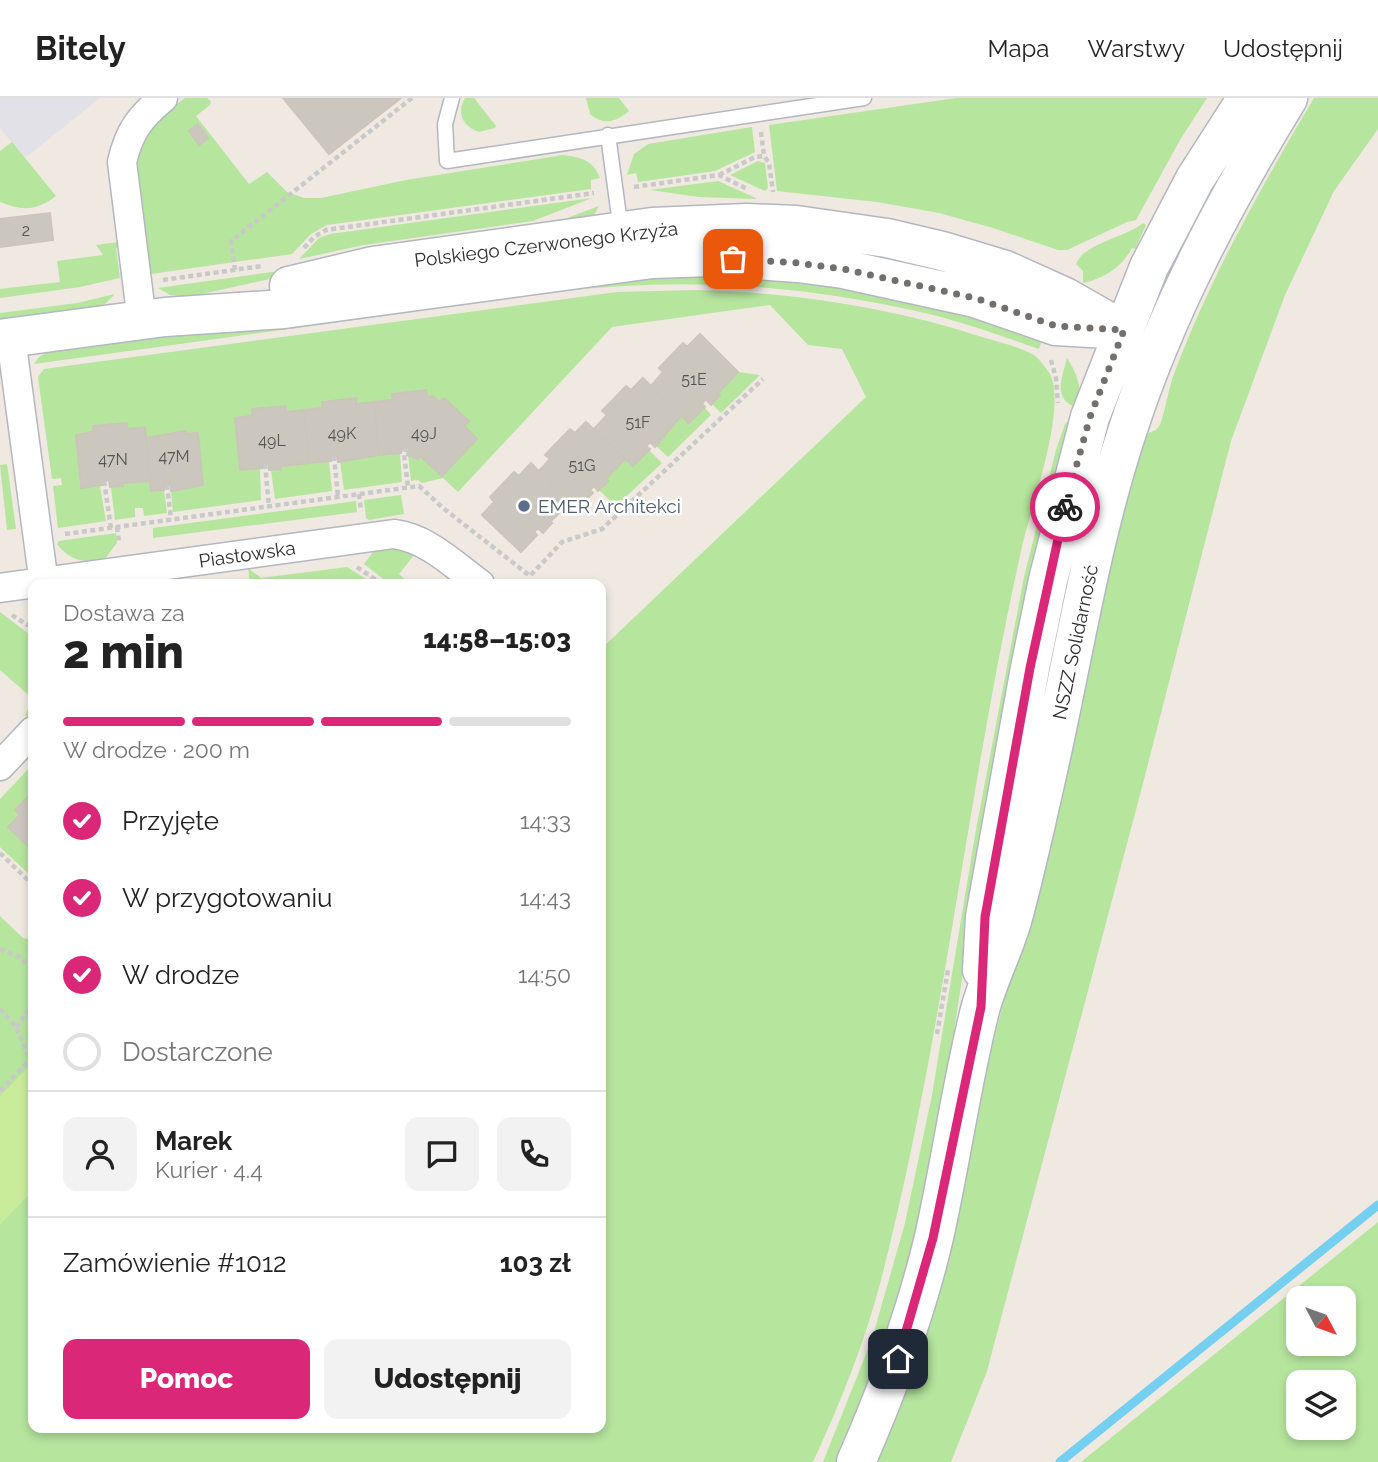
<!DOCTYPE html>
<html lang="pl">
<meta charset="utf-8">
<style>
body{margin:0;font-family:Raleway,sans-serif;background:#f2f2f2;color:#222;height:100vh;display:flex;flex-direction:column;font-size:26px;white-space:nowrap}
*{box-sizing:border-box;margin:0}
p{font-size:23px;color:#767676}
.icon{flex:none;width:38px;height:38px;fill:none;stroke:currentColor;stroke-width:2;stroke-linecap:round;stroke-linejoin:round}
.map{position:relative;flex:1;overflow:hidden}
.details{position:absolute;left:28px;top:481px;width:578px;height:854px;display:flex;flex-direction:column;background:#fff;border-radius:14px;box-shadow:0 4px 10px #0003}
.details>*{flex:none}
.needle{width:46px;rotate:131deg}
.controls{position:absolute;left:1286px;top:1188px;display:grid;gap:14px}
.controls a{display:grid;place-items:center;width:70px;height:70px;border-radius:14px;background:#fff;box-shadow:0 4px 10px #0003;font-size:35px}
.pin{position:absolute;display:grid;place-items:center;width:60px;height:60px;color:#fff;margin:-30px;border-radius:14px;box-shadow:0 4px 10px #0006}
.courier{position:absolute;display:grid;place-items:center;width:70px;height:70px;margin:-35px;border:5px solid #db2777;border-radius:50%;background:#fff;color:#222;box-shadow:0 2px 9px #0007}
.headline em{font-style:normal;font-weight:800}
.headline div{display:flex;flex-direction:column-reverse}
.headline{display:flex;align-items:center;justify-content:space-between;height:119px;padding:0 35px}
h1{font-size:46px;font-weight:800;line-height:52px}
.bar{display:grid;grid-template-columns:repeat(4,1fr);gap:10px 7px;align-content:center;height:84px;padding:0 35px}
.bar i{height:9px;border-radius:5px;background:#e0e0e0}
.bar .on{background:#db2777}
.bar p{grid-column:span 4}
.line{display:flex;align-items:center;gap:18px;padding:0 35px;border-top:2px solid #e0e0e0}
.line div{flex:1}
.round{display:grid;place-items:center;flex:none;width:74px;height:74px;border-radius:14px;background:#f2f2f2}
ol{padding:0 35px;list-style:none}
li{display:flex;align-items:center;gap:21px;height:77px}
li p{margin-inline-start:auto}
li .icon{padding:7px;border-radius:50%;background:#db2777;color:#fff;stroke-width:4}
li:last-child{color:#767676}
li i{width:38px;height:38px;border:4px solid #e0e0e0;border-radius:50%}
.cta{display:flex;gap:14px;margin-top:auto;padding:14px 35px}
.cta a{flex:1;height:80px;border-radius:14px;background:#db2777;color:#fff;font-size:28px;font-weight:800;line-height:80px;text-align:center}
.cta a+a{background:#f2f2f2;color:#222}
header{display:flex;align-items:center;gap:42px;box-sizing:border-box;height:98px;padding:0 35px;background:#fff;border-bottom:2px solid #e0e0e0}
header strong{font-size:33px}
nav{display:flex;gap:38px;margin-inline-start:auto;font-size:24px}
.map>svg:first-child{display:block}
.industrial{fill:#e3e1e8}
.green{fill:#b6e59e;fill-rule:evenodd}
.pitch{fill:#c9ec9a}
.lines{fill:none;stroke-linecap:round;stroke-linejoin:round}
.stream{stroke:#75cff0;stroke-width:9}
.building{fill:#cbc7bf;stroke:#cbc5ba;stroke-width:2}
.lane-casing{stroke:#b4b7c1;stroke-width:17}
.street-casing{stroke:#b4b7c1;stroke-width:31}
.secondary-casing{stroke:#b4b7c1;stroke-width:41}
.path{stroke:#c9c9c9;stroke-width:4.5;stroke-dasharray:5 3.5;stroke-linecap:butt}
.lane{stroke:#fff;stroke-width:14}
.street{stroke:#fff;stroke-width:28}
.secondary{stroke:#fff;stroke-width:38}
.done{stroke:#726f6d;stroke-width:7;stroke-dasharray:0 12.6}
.route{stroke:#db2777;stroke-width:9}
.service-dot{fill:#5c6f8a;stroke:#fff;stroke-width:2.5}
.labels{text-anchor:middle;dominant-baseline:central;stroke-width:5;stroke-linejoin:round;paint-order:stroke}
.number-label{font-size:16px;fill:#555452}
.street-label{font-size:19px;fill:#2e2e2e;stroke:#fff}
.service-label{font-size:19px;fill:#4e5e75;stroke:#fff;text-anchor:start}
</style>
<header>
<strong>Bitely</strong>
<nav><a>Mapa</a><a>Warstwy</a><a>Udostępnij</a></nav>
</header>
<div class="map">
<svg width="1378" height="1364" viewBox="0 0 1378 1364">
<rect width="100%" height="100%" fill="#efe9e1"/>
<path class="industrial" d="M0 0H100L25 60 0 30Z"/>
<path class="green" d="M185 0H207L211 3 210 7 196 18 249 86 267 74 287 94 304 100H321L406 82 563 57C580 59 593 62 600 80L591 82V91L327 127 311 136 292 156 151 176 137 62 147 36 161 18Z
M465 0H474L496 28 495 30 479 34C463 29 456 15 465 0Z
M586 0H619L629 13C616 24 604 28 590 16Z
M956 0H1207L1180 42 1136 122 1127 124 1067 152H1058L993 130 939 115 877 104 777 93 769 27Z
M1314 0H1378V31L1334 93 1285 197 1231 343 1141 693 987 1273 951 1364H876L962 1094 988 965 1050 722 1092 509 1144 337 1156 332 1160 327C1166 310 1168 292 1174 276 1211 178 1261 89 1314 0Z
M752 29 755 54 715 73 638 84 636 75 627 77 634 56 648 46Z
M12 44 56 98C37 113 22 113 0 104V53Z
M758 63 765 65 768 90 765 93 730 77Z
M718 83 758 101 699 99 650 92Z
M592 100 533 123 364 147 299 161 319 140 330 136Z
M599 108 591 122 364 160 189 199 170 197 158 190 301 170 546 128Z
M1143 125 1146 127 1135 151 1132 150C1121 170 1105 180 1083 185V173L1076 166C1084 145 1125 140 1143 125Z
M118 144 119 149 116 150 120 180 80 189 0 200V191L60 184 57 163 103 157 96 147Z
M646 174 783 180 917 202 1043 240 1039 251C998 237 958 222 916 213 801 187 683 179 565 193L34 266 39 259 49 253Z
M695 192C791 194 890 209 982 239 998 244 1017 248 1032 256 1038 259 1048 272 1051 278 1066 316 1030 411 1021 453 967 695 943 942 881 1182 865 1244 840 1306 813 1364H0V1126L33 1092V1330H600V552L866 299 842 251 808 247 770 207 612 229 458 394 443 380 422 385 418 382 411 383 408 357 418 361 420 358 442 378 477 341 464 328 468 323 444 300 439 304 433 298 392 296 393 302 356 306 355 300 323 304V310L286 314 285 308 252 311V318L235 320 240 372 260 370 261 402 173 414 171 393 203 387 198 335 186 336 185 334 146 340 145 329 127 331 126 325 93 328V334L76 337 80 389 100 388 106 423 58 430 53 388 62 387 61 380 52 381 38 279 44 271 617 194Z
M115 196 105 206 94 211 0 225V215L77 205Z
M1067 260C1078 277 1082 291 1080 311 1052 302 1061 283 1067 260Z
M738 274 760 277 721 315 712 306 720 297 718 295Z
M704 309 711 317 668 359 656 348 681 318 689 325Z
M1072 319 964 868 944 998 918 1127 902 1190 886 1240 837 1364H823L872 1241 905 1125 932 997 975 737 1024 479 1056 352 1065 326Z
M649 352 662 365 616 408 599 392 606 381 625 361 633 368Z
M400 355 402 384 344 392 340 364 350 363V361Z
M329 363 332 393 275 401 271 372 281 371V368Z
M7 366 16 431 7 432 0 367Z
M150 383 151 393 164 392 167 415 144 418 143 410H135V419L115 422 111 389 122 388V385Z
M401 397 404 416 369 422 366 420 364 402Z
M356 403 357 414 153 440V430Z
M116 435 117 445 104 462C84 465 70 463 57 446L59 443Z
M394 450 414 457 399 476 410 486H390L364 466 373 454Z
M347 469 374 486H250L248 470 261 480Z
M0 514 29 536 33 535V611L28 619 25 617 33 601 0 572Z
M33 666V694L16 711 20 717 8 729 33 753V780L0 749V701Z
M0 818 23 840 33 842V965L0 999Z
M1378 1124V1364H1081ZM1344 1200V1246H1298V1200ZM1344 1284V1330H1298V1284Z"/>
<path class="pitch" d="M33 965V1092L0 1126V999Z"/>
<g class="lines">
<path class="stream" d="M1060 1364 1378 1107"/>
</g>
<path class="building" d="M283 0H401L329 56Z
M198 26 208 40 199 47 189 33Z
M50 115 53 142 0 149V121Z
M700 236 738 274 718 295 720 297 711 307 706 301 702 306 705 309 689 325 651 288 663 274 659 270 683 245 687 249Z
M643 280 681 318 655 349 650 344 646 348 650 351 633 368 594 331 607 317 602 313 626 288 631 292Z
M426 292 427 299 433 298 439 304 444 300 469 323 464 328 477 341 442 378 420 358 418 361 407 357 409 350 403 348 401 355 379 357 374 304 393 302 392 296Z
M356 300V306L374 304 379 357 338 364 337 358 331 359V363L309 365 304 312 323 310 322 304Z
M286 308V314L304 312 309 365 281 368V371L269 372 268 365 262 366 263 370 240 372 235 320 252 318V311Z
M586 324 625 361 606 381 608 383 598 393 594 388 590 392 593 395 576 411 539 373 550 361 545 357 570 331 575 335Z
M127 325V331L145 329 150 383 122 385 123 388 110 389 109 382 103 383V387L81 390 76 337 93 334V328Z
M186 333V336L198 335 203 387 171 393V387H164V392L151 393 146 340Z
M531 365 569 405 550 424 552 425 543 435 538 430 534 434 537 437 521 454 482 417 494 404 490 399 514 374 519 378Z
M33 694V753L8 729 20 717 15 712Z"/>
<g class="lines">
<defs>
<path id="lane" d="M452 0 445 26 447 63 864 0
M608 37 621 133"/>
<path id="street" d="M142 223 122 64C129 34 139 20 163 0
M11 240 44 486
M0 490 394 436C427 440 454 467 480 486
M0 668 33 633"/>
<path id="secondary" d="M289 188 373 168 652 129 747 125 796 127 887 140 942 153 1005 172 1065 199 1116 228
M0 241 165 219 284 211 652 161 712 159 798 165 843 171 975 200 1056 228 1124 232
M982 872 985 819 1030 570 1048 482 1090 319 1149 169 1195 81 1247 0
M856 1364C888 1291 916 1216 934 1139 951 1064 961 987 980 912 988 882 1003 853 1012 823 1024 780 1034 734 1044 690 1072 570 1089 448 1128 331 1166 214 1224 105 1288 0"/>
</defs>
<use href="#lane" class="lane-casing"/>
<use href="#street" class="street-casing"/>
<use href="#secondary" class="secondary-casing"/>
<path class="path" d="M761 34 764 58
M719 77 755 59 764 58 769 65 773 94
M634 89 719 77 747 91
M304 150 314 139 326 132 594 95
M235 172 231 143 412 0
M163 182 262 168
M1051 262 1056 280 1058 305
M406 349 404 356 408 389
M334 358 338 399
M265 366 269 409
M104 383 111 430
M167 387 171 421
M359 396 361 413
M117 429 119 444
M65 436 419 388 443 410 530 478 562 444 602 431 763 281
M357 469 382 486
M12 517 27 527 33 525
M0 755 33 787
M0 851 20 859 33 874
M0 911 16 929 30 962
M16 929 33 906
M937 936 948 872
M0 993 33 958"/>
<use href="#lane" class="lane"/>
<use href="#street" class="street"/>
<use href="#secondary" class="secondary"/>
</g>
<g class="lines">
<path class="done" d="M733 161 798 165 843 171 975 200 1056 228 1124 232 1090 319 1065 409"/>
<path class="route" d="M898 1261 933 1140 981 909 985 819 1030 570 1065 409"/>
</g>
<circle class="service-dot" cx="524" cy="408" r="7"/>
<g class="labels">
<g class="number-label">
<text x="26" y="132">2</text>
<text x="694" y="281">51E</text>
<text x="638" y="324">51F</text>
<text x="342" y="335">49K</text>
<text x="424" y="335">49J</text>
<text x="272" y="342">49L</text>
<text x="174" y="358">47M</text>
<text x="113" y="361">47N</text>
<text x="582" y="367">51G</text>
</g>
<g class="street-label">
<text transform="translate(546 146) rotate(-7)">Polskiego Czerwonego Krzyża</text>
<text transform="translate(247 456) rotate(-8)">Piastowska</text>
<text transform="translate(1075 544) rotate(-78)">NSZZ Solidarność</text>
</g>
<g class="service-label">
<text x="538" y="408">EMER Architekci</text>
</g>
</g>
</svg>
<div class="controls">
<a><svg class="needle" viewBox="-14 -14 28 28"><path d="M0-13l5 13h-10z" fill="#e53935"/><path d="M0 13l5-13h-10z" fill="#767676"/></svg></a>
<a><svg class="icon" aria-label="layers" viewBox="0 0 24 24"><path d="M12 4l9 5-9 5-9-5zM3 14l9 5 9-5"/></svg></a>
</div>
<div class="pin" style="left:733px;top:161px;background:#ea580c"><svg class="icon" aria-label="bag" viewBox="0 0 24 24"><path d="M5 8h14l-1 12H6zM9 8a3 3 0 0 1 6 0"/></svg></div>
<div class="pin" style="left:898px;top:1261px;background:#1f2937"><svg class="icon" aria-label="home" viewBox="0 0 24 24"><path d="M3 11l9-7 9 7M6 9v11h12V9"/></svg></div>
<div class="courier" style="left:1065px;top:409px"><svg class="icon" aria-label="bike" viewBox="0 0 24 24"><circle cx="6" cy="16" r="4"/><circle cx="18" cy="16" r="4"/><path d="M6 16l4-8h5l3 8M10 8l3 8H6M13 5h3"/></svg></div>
<section class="details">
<div class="headline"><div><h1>2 min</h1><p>Dostawa za</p></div><em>14:58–15:03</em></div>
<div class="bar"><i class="on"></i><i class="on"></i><i class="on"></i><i></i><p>W drodze · 200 m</p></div>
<ol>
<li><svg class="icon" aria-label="check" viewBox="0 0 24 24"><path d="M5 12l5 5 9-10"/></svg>Przyjęte<p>14:33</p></li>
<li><svg class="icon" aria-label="check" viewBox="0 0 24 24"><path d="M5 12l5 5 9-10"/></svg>W przygotowaniu<p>14:43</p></li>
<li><svg class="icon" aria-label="check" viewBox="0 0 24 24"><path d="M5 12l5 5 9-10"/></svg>W drodze<p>14:50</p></li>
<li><i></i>Dostarczone</li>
</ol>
<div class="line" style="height:126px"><a class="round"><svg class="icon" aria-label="person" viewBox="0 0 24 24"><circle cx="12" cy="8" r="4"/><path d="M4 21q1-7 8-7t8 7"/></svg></a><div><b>Marek</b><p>Kurier · 4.4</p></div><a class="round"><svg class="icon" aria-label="chat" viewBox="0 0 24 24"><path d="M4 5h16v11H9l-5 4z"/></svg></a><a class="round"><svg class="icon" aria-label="phone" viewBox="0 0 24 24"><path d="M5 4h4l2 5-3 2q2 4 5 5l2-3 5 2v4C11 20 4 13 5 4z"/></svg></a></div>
<div class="line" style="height:91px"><div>Zamówienie #1012</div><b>103 zł</b></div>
<div class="cta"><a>Pomoc</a><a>Udostępnij</a></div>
</section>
</div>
